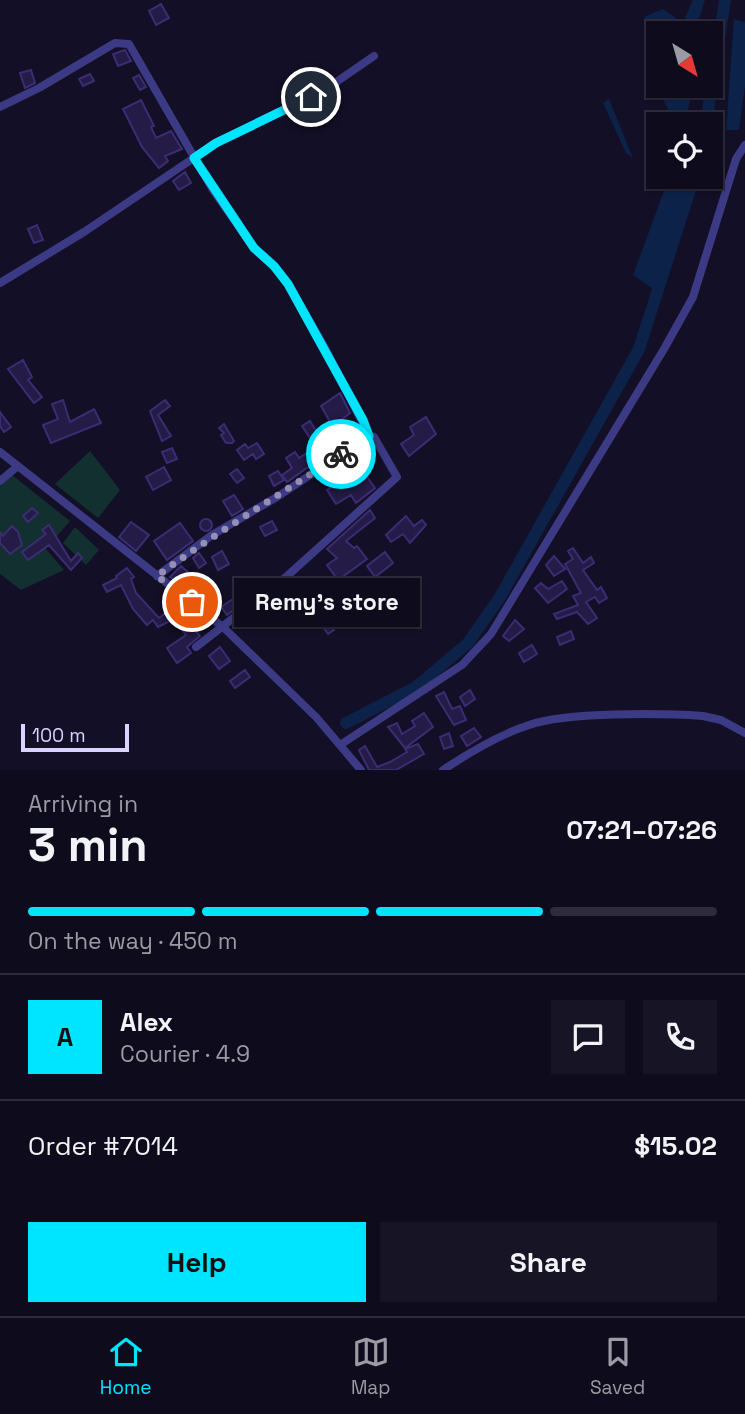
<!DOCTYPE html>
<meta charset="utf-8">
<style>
body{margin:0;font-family:"Space Grotesk",sans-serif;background:#171425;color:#f1f3f6;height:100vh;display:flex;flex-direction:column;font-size:26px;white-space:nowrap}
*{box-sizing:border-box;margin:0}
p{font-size:23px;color:#9b9ba3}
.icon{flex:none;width:38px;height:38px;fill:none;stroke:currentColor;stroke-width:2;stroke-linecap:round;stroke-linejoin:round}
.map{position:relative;height:770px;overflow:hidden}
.side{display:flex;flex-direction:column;background:#0e0b1c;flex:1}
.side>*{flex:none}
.needle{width:46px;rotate:143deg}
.fabs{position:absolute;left:646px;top:21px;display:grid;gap:14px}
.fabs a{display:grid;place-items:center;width:77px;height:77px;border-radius:0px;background:#0e0b1c;box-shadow:0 2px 5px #0004,0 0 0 2px #2e2b3b;font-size:35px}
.scale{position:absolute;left:21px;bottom:18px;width:108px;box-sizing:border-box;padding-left:7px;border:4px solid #d9d4ff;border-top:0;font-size:19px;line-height:24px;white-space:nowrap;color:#d9d4ff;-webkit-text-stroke:5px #130f26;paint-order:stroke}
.pin{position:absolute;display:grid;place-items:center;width:60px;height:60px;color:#fff;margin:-30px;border:4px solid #fff;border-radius:50%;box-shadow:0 2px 7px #0007}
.courier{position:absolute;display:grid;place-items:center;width:70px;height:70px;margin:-35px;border:5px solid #00e5ff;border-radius:50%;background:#fff;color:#222;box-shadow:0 2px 9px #0007}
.bubble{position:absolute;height:49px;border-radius:0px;background:#0e0b1c;box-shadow:0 2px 5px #0004,0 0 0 2px #2e2b3b;font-size:23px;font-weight:600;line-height:49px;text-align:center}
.head em{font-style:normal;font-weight:600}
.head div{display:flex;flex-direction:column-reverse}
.head{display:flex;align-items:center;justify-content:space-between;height:119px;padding:0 28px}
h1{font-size:46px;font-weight:600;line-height:52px}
.bar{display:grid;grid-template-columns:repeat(4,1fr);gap:10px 7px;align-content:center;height:84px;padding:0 28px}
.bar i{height:9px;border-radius:5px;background:#2e2b3b}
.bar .current{background:#00e5ff}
.bar p{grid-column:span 4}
.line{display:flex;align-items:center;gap:18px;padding:0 28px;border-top:2px solid #2e2b3b}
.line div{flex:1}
.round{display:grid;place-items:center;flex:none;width:74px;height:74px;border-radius:0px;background:#171425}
.action{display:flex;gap:14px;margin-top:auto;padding:14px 28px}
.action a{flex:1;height:80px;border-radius:0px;background:#00e5ff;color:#111;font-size:28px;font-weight:600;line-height:80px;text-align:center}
.action a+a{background:#171425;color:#f1f3f6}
.menu{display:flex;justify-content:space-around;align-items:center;height:98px;border-top:2px solid #2e2b3b;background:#0e0b1c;font-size:19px;color:#9b9ba3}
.menu a{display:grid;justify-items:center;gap:4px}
.menu .current{color:#00e5ff}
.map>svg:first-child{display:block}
.green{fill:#12302f}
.water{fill:#0c2248}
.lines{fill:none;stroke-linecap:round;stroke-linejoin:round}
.river{stroke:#0c2248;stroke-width:12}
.building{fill:#241b47;stroke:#3b2d73;stroke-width:2}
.street{stroke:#3d3a85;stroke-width:8}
.done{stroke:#948fb3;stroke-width:7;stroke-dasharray:0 12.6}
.route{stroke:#00e5ff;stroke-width:9}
</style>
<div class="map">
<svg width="745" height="770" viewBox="0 0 745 770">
<rect width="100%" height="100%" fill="#130f26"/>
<path class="green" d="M90 451 120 490 98 518 55 484Z
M12 475 70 521 46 549 64 570 21 590 0 574V486Z
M75 527 99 550 86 565 63 543Z"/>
<path class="water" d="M693 0H705L697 25 685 18Z
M663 9 676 18 670 33 661 28 656 37 644 17Z
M734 19 745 22V86L739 130H726Z
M673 86H679L692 94 686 117 673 118 659 92Z
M609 99 632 156V157L626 153 603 103Z
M667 183 688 184 653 289 633 275Z"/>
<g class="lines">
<path class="river" d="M706 124 725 0
M346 723 416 687 468 643 500 597 639 349 694 177"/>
</g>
<path class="building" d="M161 4 169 18 156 25 149 11Z
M125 50 131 61 118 66 113 54Z
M31 70 35 83 25 88 20 73Z
M90 74 94 81 83 86 79 79Z
M139 75 146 87 140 90 133 78Z
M141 100 154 126 151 127 156 138 171 131 182 149 165 156 168 161 159 168 142 147 123 109Z
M185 172 191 183 179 190 173 181Z
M37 225 43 240 34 243 28 229Z
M23 360 32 377 28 380 42 397 34 403 8 369Z
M340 393 350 413 333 427 321 406Z
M63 400 70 422 94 409 101 423 51 443 43 425 58 419 52 404Z
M165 400 170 406 158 415 171 436 162 441 150 411Z
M0 412 11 427 4 432 0 426Z
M426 417 436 434 409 456 401 444 414 435 410 427Z
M310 421 321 439 335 431 342 443 287 482 282 475 292 468 286 458 295 452 299 458 316 447 302 426Z
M224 424 234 441 232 443H226L221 435 224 433 219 428Z
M257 443 264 454 256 459 253 454 244 460 237 450 245 444 248 448Z
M364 447 370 457 360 463 354 454Z
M172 448 177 459 167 463 162 452Z
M346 466 355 480 365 474 375 488 356 503 351 495 336 504 327 490 343 479 338 471Z
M164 467 171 480 153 490 146 477Z
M237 469 244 478 237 483 230 474Z
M278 471 284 480 274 486 269 476Z
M234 495 243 509 232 516 223 501Z
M32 508 38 513 28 522 23 516Z
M370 510 375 518 346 541 354 548 357 546 367 559 338 580 327 565 337 558 327 549Z
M406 516 414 526 422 520 426 525 410 543 403 534 391 542 386 535Z
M200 525a6 6 0 1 1 12 0a6 6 0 1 1-12 0Z
M272 521 277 530 265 536 260 527Z
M131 522 149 535 136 551 119 537Z
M180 523 193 541 167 560 154 541Z
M49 525 71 561 78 553 82 558 71 570 49 545 28 560 22 552 46 534 42 530Z
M12 526 18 532 22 545 10 554 0 543V532L3 536Z
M573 548 583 563 591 557 594 563 583 570 597 590 601 587 607 598 599 603 595 597 586 602 597 618 588 624 577 612 557 619 554 614 578 605 573 596 581 593 565 564 573 559 568 551Z
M222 551 229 564 218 570 212 557Z
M385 552 393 563 375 577 367 566Z
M199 553 206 563 199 568 193 558Z
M554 556 565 569 554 576 546 565Z
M181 566 217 598 211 605 170 577Z
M127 568 134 577 131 579 136 593 159 618 174 606 200 636 187 647 191 653 177 663 167 648 186 635 174 619 158 627 153 620 147 625 133 609 121 585 107 592 103 585 117 578 116 576Z
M562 581 567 589 548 603 535 588 541 583 548 589Z
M277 592 282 597 267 609 274 618 264 625 254 611Z
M236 597 241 604 227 615 221 607Z
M327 599 333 606 325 612 319 606Z
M326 619 334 630 328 634 321 624Z
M515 620 524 629 509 641 503 636Z
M571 631 574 639 560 645 557 637Z
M532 645 537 654 524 662 519 653Z
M220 647 230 661 219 669 209 656Z
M245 670 250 677 235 688 230 681Z
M470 690 475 699 465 706 460 697Z
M444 692 452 709 460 706 466 720 454 725 436 696Z
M424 713 433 727 405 748 388 727 397 723 402 734 415 726 412 721Z
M474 728 481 737 467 746 461 736Z
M449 733 453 746 444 749 440 737Z
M418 744 424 754 396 770H369L359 750 365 746 377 767 390 762 407 752 405 749Z"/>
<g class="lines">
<path class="street" d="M0 107 39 88 115 43 129 44 213 190 254 248 274 266 288 284 324 346 369 436
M0 283 84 232 216 143 329 87 374 56
M0 452 224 628 316 717 361 770
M0 481 18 466
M157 576 212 535 277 497 369 436 374 437 397 477 286 577 196 647
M340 745 462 665 491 634 664 349 693 297 736 159 745 145
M443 770C470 752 498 735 529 725 566 712 662 713 703 716L721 720 745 733"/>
</g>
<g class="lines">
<path class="done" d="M192 602 157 576C217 532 280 495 341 454"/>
<path class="route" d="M311 97 216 143 194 158 254 248 274 266 288 284 363 420 369 436 341 454"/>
</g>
</svg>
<div class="fabs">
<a><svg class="needle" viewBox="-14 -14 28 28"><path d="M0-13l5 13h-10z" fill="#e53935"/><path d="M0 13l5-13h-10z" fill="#9b9ba3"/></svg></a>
<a><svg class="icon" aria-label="locate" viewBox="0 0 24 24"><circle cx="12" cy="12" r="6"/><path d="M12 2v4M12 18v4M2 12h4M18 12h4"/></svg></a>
</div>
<div class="scale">100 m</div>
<div class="pin" style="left:192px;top:602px;background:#ea580c"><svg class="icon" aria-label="bag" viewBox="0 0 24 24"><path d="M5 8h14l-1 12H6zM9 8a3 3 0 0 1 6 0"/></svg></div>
<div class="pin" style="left:311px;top:97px;background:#1f2937"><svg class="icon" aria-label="home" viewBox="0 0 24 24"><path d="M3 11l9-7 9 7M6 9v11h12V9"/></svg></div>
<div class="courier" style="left:341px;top:454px"><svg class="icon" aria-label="bike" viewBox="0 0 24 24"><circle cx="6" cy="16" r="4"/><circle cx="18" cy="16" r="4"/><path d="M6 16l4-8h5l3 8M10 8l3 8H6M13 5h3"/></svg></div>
<div class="bubble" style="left:234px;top:578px;width:186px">Remy's store</div>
</div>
<section class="side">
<div class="head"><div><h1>3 min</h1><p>Arriving in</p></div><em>07:21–07:26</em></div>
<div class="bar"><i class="current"></i><i class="current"></i><i class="current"></i><i></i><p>On the way · 450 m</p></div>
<div class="line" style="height:126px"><b class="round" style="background:#00e5ff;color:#111">A</b><div><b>Alex</b><p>Courier · 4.9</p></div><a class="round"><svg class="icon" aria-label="chat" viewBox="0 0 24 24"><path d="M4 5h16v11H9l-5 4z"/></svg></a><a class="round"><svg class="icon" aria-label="phone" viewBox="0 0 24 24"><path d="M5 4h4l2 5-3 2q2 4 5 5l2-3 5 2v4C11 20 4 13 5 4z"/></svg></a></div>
<div class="line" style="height:91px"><div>Order #7014</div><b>$15.02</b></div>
<div class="action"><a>Help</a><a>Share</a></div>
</section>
<nav class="menu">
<a class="current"><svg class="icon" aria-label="home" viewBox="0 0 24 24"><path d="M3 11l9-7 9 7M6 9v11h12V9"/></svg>Home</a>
<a><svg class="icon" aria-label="map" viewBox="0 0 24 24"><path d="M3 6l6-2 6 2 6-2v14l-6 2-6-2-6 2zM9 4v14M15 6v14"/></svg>Map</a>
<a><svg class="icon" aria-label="saved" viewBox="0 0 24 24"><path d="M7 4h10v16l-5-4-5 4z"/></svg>Saved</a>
</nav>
